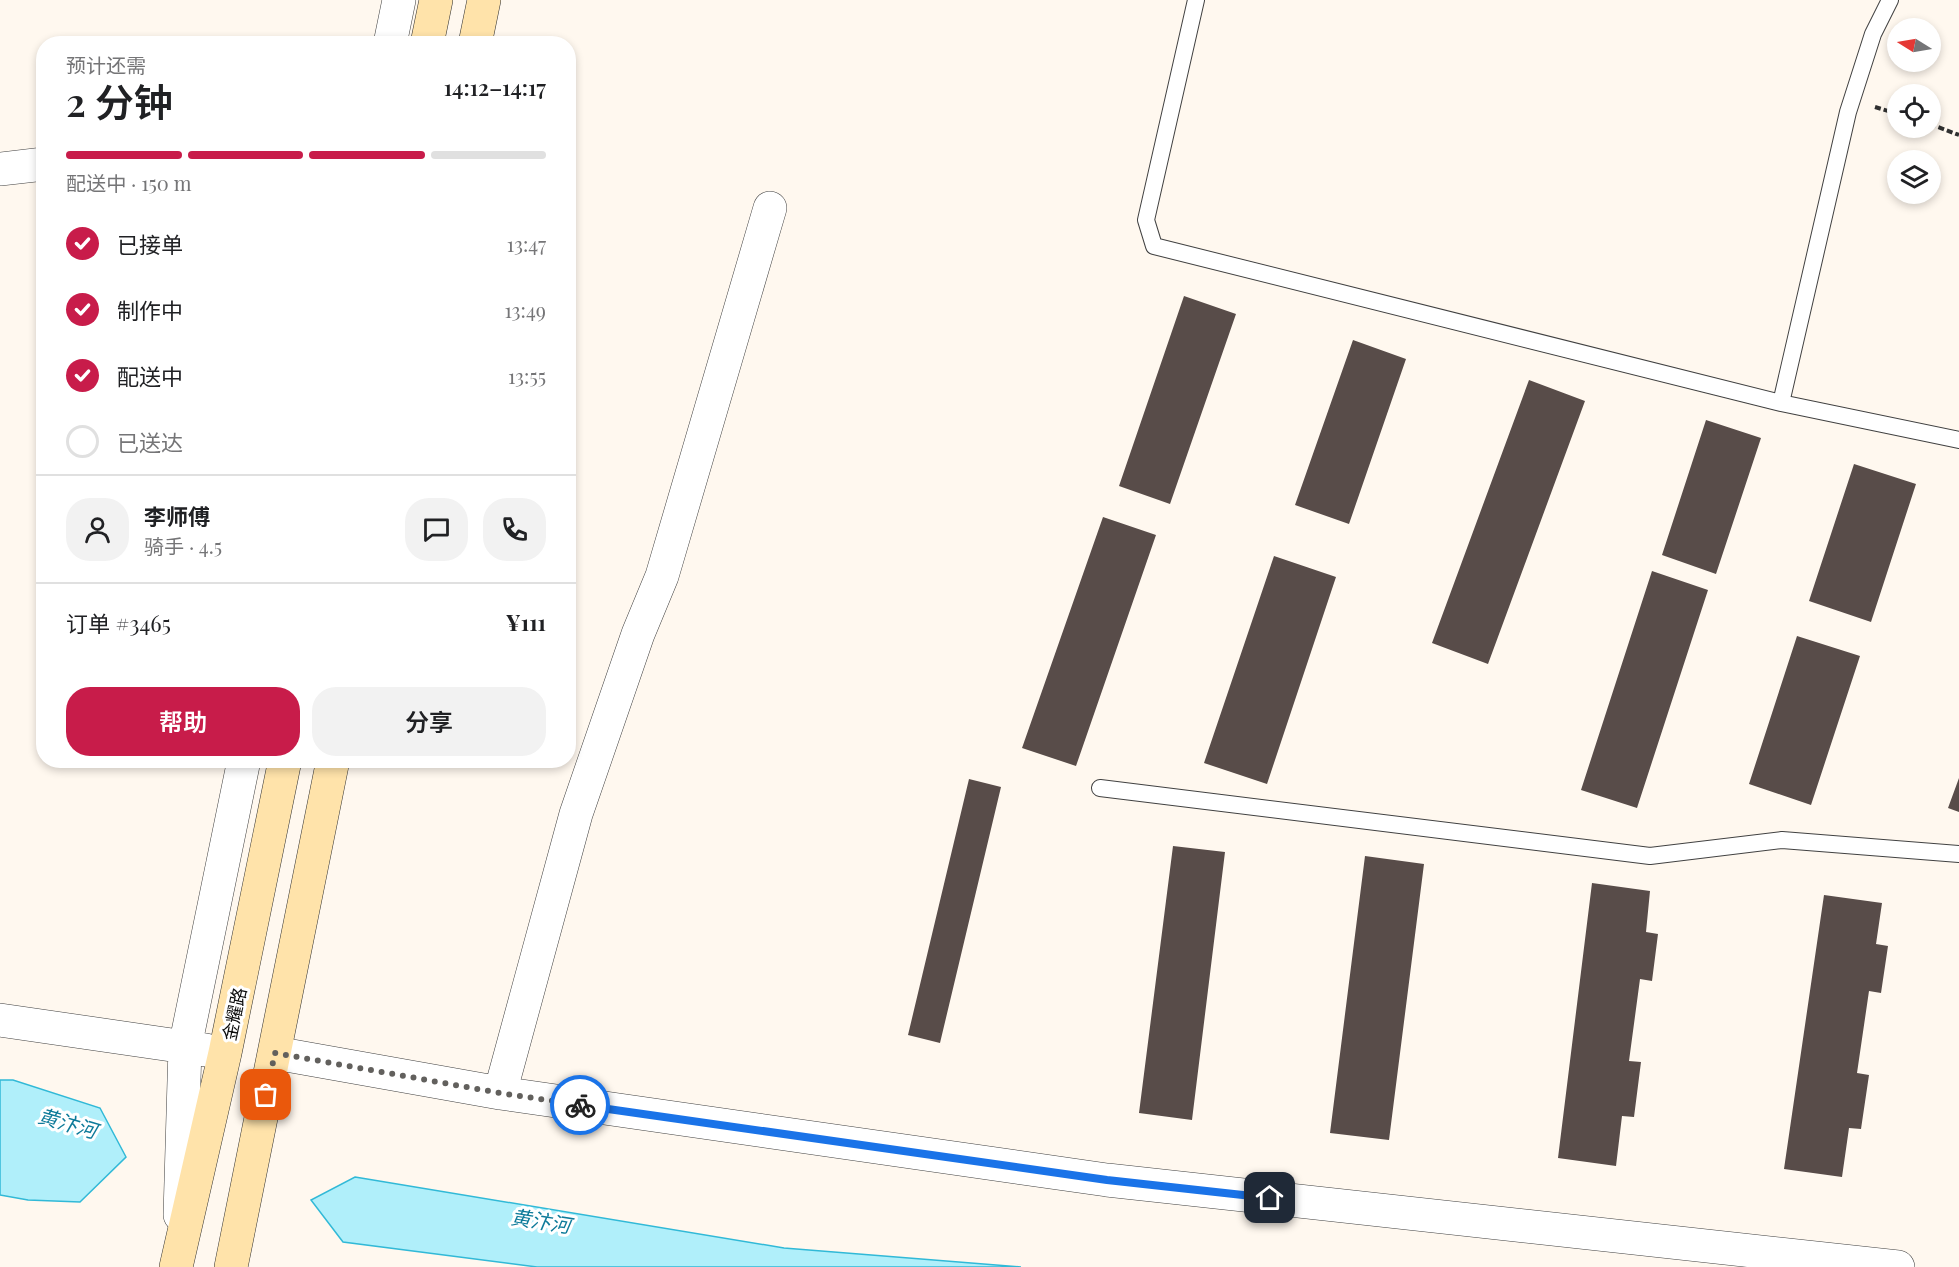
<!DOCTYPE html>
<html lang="zh">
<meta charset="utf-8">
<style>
body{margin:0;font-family:"Playfair Display","Noto Sans SC",serif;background:#f2f2f2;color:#202124;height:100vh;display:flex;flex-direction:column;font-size:22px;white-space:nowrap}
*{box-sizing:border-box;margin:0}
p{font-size:20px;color:#757577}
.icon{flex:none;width:33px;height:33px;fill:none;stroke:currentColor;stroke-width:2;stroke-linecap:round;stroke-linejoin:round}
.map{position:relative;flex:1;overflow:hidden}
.side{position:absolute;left:36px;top:36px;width:540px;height:732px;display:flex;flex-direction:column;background:#fff;border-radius:24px;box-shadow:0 3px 9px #0003}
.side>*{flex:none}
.needle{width:39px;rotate:281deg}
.buttons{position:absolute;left:1887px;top:18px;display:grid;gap:12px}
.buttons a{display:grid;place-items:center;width:54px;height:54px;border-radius:50%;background:#fff;box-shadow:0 3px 9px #0003;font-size:30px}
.pin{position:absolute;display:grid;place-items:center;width:51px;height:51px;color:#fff;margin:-26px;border-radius:12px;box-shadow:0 3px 9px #0006}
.courier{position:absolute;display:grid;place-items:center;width:60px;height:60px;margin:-30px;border:4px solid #1a73e8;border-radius:50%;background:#fff;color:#222;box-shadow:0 2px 8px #0007}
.head em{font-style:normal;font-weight:600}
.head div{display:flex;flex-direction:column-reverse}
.head{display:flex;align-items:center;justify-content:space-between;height:102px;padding:0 30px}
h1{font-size:39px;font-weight:600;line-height:45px}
.bar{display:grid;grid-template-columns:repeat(4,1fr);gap:9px 6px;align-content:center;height:72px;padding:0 30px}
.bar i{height:8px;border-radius:4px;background:#e0e0e0}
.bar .on{background:#c81c4a}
.bar p{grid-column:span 4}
.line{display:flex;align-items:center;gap:15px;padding:0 30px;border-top:2px solid #e0e0e0}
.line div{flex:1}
.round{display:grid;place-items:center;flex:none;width:63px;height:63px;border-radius:24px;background:#f2f2f2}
ol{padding:0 30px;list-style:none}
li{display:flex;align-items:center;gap:18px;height:66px}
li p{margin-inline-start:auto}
li .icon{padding:6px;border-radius:50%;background:#c81c4a;color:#fff;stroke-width:4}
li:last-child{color:#757577}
li i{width:33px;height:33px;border:3px solid #e0e0e0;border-radius:50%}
.cta{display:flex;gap:12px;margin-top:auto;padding:12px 30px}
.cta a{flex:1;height:69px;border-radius:24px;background:#c81c4a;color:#fff;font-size:24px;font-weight:600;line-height:69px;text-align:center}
.cta a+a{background:#f2f2f2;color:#202124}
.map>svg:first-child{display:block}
.water{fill:#b0effa;stroke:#31b9d7;stroke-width:1.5}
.building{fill:#584c49}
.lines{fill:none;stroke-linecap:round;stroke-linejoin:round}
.service-casing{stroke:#414141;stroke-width:18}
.minor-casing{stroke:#414141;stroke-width:34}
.secondary-casing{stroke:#303030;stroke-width:34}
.path{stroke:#303030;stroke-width:4;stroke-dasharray:6 3;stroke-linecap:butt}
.service{stroke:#fff;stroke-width:16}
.minor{stroke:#fff;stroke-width:33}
.secondary{stroke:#ffe3aa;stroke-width:33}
.done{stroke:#62605d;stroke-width:6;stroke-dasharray:0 10.8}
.route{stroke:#1a73e8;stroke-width:8}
.labels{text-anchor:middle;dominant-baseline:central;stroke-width:6;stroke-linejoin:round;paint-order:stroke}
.street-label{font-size:18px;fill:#0e0e0e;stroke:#fff}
.water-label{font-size:20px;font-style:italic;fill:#0e7b9a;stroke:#fff}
</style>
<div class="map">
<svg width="1959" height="1267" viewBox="0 0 1959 1267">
<rect width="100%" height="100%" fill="#fff8ef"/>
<path class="water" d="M0 1080H13L100 1108 126 1157 80 1202 28 1200 0 1195Z
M355 1177 784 1248 1021 1267H537L343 1242 311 1200Z"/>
<path class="building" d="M1184 296 1236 314 1170 504 1119 486Z
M1353 340 1406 359 1349 524 1295 505Z
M1529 380 1585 401 1488 664 1432 643Z
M1706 420 1761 438 1716 574 1662 555Z
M1854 464 1916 484 1871 622 1809 601Z
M1103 517 1156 535 1076 766 1022 748Z
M1274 556 1336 577 1267 784 1204 763Z
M1652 571 1708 590 1637 808 1581 790Z
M1797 636 1860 656 1811 805 1749 784Z
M1959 778V812L1948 808Z
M969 779 1001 787 940 1043 908 1035Z
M1173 846 1225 852 1192 1120 1139 1113Z
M1365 856 1424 864 1389 1140 1330 1133Z
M1592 883 1650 891 1646 932 1658 934 1652 981 1640 979 1629 1061 1641 1062 1634 1117 1622 1116 1616 1166 1558 1158Z
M1824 895 1882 903 1876 944 1888 946 1881 993 1869 991 1857 1073 1869 1075 1861 1129 1849 1128 1842 1177 1784 1169Z"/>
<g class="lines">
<defs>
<path id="service" d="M1196 0 1146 220 1154 246 1781 403 1959 440
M1781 403 1848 112 1873 34 1890 0
M1100 788 1650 856 1782 840 1959 854"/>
<path id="minor" d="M390 44 399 0
M0 169 44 164
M0 1020 206 1050
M275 1053 500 1093 1107 1180 1898 1267
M500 1093 576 814 638 634 662 576 770 208
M180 1215 185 1047 244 760"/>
<path id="secondary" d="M427 44 436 0
M475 44 484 0
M176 1267 225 1053 285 760
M231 1267 333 760"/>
</defs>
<use href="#service" class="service-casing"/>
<use href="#minor" class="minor-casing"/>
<use href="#secondary" class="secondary-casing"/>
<path class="path" d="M1875 107 1898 114
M1930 124 1959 135"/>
<use href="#service" class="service"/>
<use href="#minor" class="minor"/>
<use href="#secondary" class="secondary"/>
</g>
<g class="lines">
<path class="done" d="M266 1095 275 1053 500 1093 580 1105"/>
<path class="route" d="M580 1105 1107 1180 1270 1198"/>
</g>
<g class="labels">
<g class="street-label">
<text transform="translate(234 1014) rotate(-78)">金耀路</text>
</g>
<g class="water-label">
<text transform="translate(68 1122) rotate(16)">黄汴河</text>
<text transform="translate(541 1220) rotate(9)">黄汴河</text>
</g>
</g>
</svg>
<div class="buttons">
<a><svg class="needle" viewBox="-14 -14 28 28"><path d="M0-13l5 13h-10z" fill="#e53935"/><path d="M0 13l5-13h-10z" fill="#757577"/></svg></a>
<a><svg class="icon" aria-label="locate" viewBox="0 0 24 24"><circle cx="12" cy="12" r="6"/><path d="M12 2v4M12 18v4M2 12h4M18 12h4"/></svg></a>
<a><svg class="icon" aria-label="layers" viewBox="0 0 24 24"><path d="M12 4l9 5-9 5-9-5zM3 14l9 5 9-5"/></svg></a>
</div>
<div class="pin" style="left:266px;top:1095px;background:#ea580c"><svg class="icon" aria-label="bag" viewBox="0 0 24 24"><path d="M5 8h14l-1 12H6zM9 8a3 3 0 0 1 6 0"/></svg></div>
<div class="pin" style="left:1270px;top:1198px;background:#1f2937"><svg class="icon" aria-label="home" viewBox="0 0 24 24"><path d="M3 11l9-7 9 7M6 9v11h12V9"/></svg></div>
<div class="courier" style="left:580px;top:1105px"><svg class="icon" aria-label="bike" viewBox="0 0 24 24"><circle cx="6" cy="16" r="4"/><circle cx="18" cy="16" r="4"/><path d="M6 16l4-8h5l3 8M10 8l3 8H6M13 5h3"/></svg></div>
<section class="side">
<div class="head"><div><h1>2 分钟</h1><p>预计还需</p></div><em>14:12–14:17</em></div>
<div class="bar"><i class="on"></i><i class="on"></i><i class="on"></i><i></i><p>配送中 · 150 m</p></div>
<ol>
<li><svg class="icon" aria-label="check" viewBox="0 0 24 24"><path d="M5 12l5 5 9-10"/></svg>已接单<p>13:47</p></li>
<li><svg class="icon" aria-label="check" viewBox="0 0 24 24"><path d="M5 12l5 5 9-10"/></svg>制作中<p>13:49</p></li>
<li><svg class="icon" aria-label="check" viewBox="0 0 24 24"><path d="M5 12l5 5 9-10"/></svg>配送中<p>13:55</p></li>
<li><i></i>已送达</li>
</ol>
<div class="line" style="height:108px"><a class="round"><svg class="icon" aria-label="person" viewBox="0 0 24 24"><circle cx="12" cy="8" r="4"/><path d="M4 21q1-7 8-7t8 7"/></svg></a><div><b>李师傅</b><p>骑手 · 4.5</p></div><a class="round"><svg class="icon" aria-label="chat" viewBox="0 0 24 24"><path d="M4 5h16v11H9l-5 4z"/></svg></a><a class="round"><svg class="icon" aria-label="phone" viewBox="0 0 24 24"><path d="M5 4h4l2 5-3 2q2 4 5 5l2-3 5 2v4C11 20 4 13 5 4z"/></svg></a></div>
<div class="line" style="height:78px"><div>订单 #3465</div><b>¥111</b></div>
<div class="cta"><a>帮助</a><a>分享</a></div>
</section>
</div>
